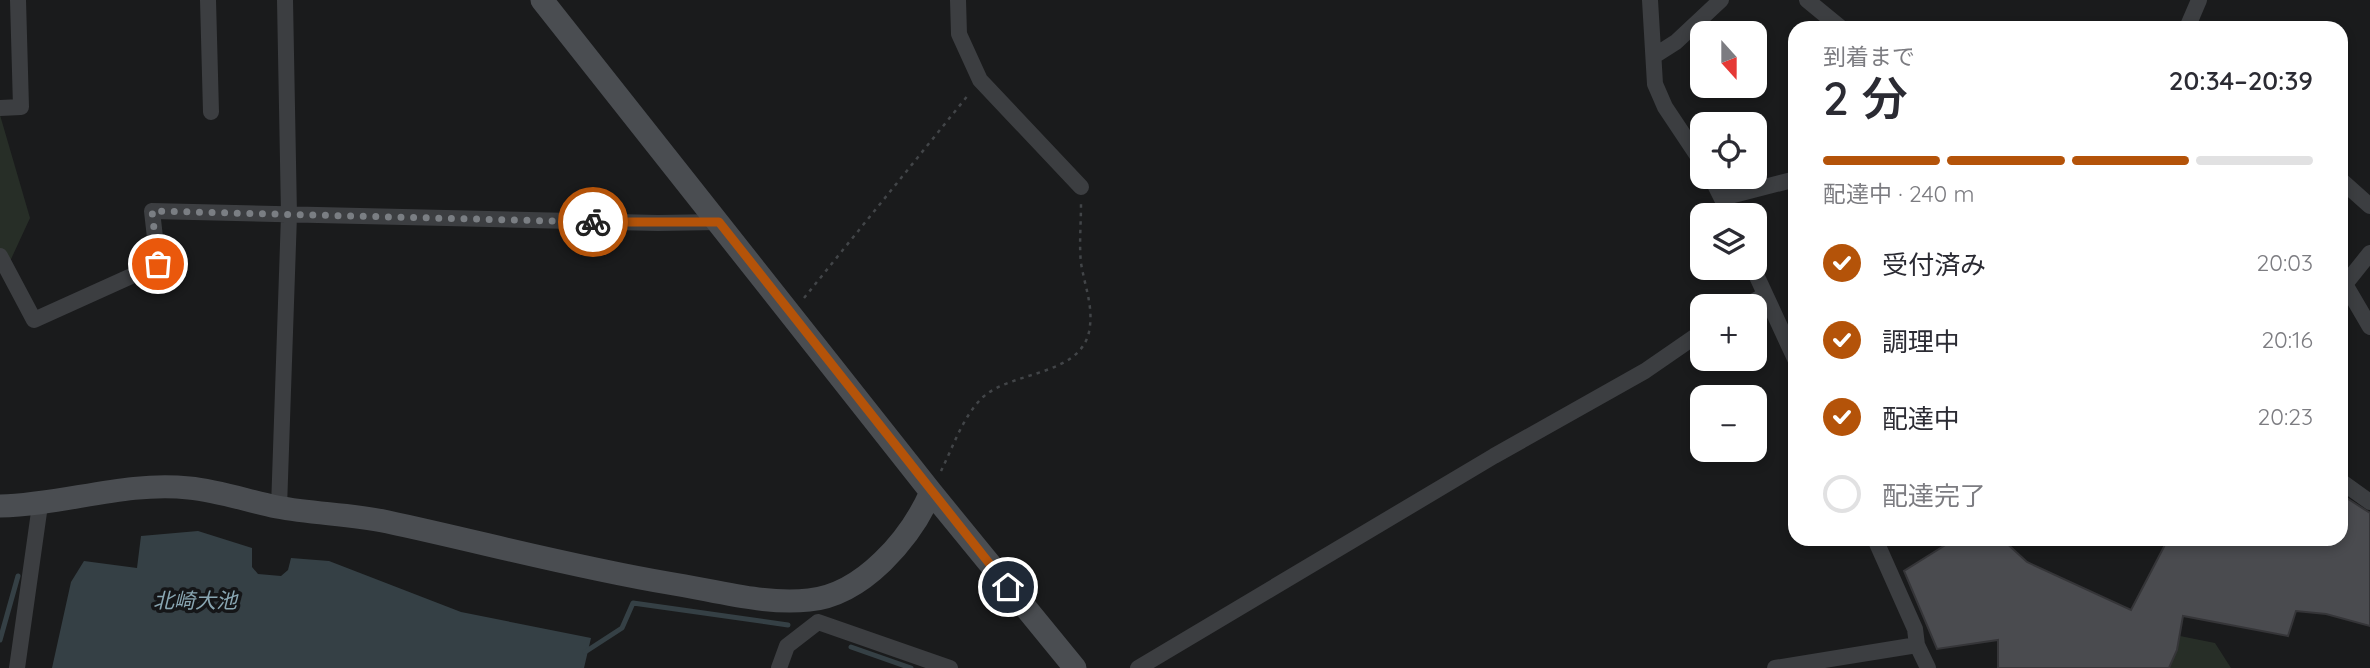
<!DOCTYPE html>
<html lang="ja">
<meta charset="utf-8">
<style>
body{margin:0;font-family:Quicksand,"Noto Sans JP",sans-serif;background:#f2f2f3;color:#2b2b33;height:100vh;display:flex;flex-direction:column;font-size:26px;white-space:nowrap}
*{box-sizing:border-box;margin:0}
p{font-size:23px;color:#7c7c81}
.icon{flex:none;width:38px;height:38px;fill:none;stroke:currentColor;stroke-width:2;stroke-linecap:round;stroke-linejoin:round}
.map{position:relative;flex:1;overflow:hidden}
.panel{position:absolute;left:1788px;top:21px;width:560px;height:525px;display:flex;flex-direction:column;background:#fff;border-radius:21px;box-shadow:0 4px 10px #0003}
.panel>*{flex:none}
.needle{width:46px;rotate:159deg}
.fabs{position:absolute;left:1690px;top:21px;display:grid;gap:14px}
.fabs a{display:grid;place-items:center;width:77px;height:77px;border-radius:14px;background:#fff;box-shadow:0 4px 10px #0003;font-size:35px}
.pin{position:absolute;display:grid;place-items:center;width:60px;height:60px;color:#fff;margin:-30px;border:4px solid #fff;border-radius:50%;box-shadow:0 2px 7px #0007}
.courier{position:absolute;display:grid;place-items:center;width:70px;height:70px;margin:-35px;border:5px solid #b45309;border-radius:50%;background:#fff;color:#222;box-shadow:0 2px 9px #0007}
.summary em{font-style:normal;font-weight:600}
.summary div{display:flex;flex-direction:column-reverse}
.summary{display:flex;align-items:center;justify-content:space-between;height:119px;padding:0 35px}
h1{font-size:46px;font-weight:600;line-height:52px}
.bar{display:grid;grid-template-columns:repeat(4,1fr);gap:10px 7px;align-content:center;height:84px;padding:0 35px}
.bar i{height:9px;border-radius:5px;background:#e1e1e2}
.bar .selected{background:#b45309}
.bar p{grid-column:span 4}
ol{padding:0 35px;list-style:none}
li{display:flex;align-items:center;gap:21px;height:77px}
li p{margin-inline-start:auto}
li .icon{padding:7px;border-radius:50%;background:#b45309;color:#fff;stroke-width:4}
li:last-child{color:#7c7c81}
li i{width:38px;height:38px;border:4px solid #e1e1e2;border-radius:50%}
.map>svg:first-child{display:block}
.green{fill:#272e27}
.water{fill:#354045}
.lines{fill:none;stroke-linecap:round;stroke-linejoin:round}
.stream{stroke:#354045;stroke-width:5}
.building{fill:#4a4b4f;stroke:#353538;stroke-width:2}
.path{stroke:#424548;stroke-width:2.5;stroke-dasharray:3.5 5;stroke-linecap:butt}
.street{stroke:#3c3e41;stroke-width:16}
.secondary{stroke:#4a4d51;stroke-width:23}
.done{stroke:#7a7e83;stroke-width:7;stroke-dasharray:0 12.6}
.route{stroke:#b45309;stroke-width:9}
.labels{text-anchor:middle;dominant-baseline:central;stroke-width:7;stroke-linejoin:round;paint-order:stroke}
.water-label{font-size:21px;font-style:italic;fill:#89a6b2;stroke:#151618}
</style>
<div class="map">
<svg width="2370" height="668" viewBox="0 0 2370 668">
<rect width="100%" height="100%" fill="#1a1b1c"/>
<path class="green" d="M0 115 30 218 6 270 0 272Z
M2180 636 2215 643 2231 668H2169Z"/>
<path class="water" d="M198 531 252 548V567L258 574 281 576 288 570 291 558 329 561 461 612 591 638 584 668H52L71 582 84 561 137 568 141 536Z"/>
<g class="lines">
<path class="stream" d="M0 640 18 576
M851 647 911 668
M585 652 622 628 633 603 788 625"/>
</g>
<path class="building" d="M2342 495 2370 513V626L2326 614 2296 611 2288 636 2183 616 2177 650 2169 668H1998V640L1937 649 1904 571 1955 539H2002L2027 562 2131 610 2168 539H2342Z"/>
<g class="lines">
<path class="path" d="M804 298 969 94
M941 471C953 447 963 416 983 397 1012 371 1079 376 1089 332 1094 307 1085 288 1081 263 1079 245 1081 224 1081 204"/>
<path class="street" d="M208 0 211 112
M958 0 959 34 980 80 1081 187
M1650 0 1655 84 1665 107 1703 164
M1807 0 1841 28
M2187 28 2199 0
M1654 56 1676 42 1721 0
M0 108 21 107 18 0
M1711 177 1730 215
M2342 181 2370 206
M1722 198 1796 179
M0 256 34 320 158 264 152 211 658 223 719 222
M1753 268 1796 361
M2342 279 2370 327
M2346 283 2370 253
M1745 306 1765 295
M2342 482 2370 502
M279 508 289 215 285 0
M1875 539 1915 629 1917 645 1928 668
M818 622 950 668
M17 668 40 505
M779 668 787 646 818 622
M1138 668 1494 456 1645 371 1703 331
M1775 668 1917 645"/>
<path class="secondary" d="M542 0 931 492 1075 668
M0 506C63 505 125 481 189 488 219 491 248 501 277 507 314 514 351 514 388 522 481 542 573 567 668 583 714 590 762 605 809 600 863 595 911 538 931 492"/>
</g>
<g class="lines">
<path class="done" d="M158 264 152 211 593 222"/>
<path class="route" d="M593 222H719L1008 587"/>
</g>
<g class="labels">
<g class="water-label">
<text x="195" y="600">北崎大池</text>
</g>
</g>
</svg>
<div class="fabs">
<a><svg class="needle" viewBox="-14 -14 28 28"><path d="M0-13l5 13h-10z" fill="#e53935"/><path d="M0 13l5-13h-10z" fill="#7c7c81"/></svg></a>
<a><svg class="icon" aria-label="locate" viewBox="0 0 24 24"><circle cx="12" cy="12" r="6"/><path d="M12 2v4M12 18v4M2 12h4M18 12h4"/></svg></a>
<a><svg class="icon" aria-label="layers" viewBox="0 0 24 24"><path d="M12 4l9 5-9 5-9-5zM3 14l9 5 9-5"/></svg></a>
<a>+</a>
<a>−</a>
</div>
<div class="pin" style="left:158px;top:264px;background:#ea580c"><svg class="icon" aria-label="bag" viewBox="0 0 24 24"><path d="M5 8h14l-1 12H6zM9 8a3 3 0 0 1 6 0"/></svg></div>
<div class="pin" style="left:1008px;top:587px;background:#1f2937"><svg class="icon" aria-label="home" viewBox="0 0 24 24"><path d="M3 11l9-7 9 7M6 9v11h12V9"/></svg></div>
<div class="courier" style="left:593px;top:222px"><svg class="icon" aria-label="bike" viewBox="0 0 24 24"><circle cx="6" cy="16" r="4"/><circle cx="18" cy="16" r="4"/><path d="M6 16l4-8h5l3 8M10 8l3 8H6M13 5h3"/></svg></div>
<section class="panel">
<div class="summary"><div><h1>2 分</h1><p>到着まで</p></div><em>20:34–20:39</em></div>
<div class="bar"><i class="selected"></i><i class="selected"></i><i class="selected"></i><i></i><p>配達中 · 240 m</p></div>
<ol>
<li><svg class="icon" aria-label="check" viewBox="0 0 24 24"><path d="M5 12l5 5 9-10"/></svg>受付済み<p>20:03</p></li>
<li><svg class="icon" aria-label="check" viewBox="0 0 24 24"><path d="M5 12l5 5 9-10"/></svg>調理中<p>20:16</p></li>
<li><svg class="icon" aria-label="check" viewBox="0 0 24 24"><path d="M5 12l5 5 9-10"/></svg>配達中<p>20:23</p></li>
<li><i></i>配達完了</li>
</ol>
</section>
</div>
